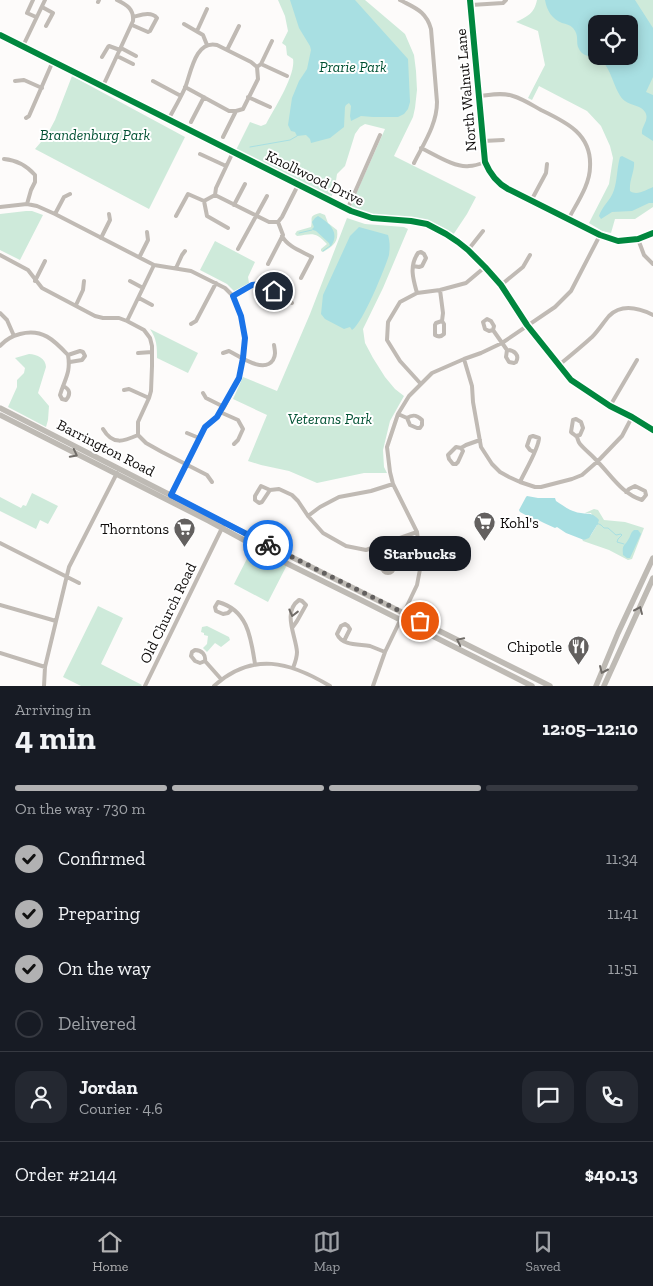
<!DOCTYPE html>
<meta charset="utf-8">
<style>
body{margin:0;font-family:"Zilla Slab",serif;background:#242831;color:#f1f3f6;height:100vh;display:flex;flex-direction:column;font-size:19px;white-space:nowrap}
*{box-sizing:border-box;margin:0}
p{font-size:16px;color:#9ea1a6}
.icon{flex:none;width:28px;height:28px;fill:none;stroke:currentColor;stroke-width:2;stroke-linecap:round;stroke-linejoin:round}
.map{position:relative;height:686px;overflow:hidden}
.details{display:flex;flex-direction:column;background:#171b24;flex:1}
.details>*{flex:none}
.buttons{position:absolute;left:588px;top:15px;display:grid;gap:10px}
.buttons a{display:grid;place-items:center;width:50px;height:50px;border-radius:10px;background:#171b24;box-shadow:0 2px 12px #0003;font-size:25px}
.pin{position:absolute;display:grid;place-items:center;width:42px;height:42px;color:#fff;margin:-21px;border:2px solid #fff;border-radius:50%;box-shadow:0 1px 5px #0007}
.courier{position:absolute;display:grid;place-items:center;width:50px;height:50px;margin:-25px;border:4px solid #1a73e8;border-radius:50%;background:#fff;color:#222;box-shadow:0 1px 6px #0007}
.bubble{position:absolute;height:35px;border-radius:15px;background:#171b24;box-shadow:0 2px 12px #0003;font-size:16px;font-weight:800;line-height:35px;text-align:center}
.headline em{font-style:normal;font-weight:800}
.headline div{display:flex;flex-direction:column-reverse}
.headline{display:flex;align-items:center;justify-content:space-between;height:85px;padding:0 15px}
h1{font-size:32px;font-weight:800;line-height:38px}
.bar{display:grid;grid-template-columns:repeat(4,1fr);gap:8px 5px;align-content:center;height:60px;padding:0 15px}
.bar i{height:6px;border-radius:4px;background:#363941}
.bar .current{background:#b1b1b2}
.bar p{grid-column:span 4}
.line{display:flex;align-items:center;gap:12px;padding:0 15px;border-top:1px solid #363941}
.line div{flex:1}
.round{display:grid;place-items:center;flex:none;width:52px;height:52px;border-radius:15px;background:#242831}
ol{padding:0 15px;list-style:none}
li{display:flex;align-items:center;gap:15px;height:55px}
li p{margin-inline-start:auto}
li .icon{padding:5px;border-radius:50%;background:#b1b1b2;color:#111;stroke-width:4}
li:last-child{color:#9ea1a6}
li i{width:28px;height:28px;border:2px solid #363941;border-radius:50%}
.menu{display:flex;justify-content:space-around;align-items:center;height:70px;border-top:1px solid #363941;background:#171b24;font-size:14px;color:#9ea1a6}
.menu a{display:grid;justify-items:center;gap:2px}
.menu .current{color:#b1b1b2}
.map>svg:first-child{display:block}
.green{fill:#ceeada;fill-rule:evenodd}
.water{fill:#a8dfe2;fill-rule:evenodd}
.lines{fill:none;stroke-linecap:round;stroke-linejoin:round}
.stream{stroke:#a8dfe2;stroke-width:1}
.minor{stroke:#c0bab4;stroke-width:4}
.tertiary{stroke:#c0bab4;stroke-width:5}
.secondary{stroke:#bebab4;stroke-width:5.5}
.cycleway-casing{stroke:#fff;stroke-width:9}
.cycleway{stroke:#00873e;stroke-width:6}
.oneway{stroke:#706c68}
.oneway2{stroke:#716c68}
.done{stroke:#63605f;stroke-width:5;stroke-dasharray:0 9}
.route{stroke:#1a73e8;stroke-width:6}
.labels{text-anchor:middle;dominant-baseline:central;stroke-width:4;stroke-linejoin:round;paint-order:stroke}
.park-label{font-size:15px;font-style:italic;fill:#005133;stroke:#fff}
.street-label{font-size:15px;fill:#100d0c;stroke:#fff}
.poi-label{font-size:15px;fill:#100d0c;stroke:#fff;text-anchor:end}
</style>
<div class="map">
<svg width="653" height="686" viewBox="0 0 653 686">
<rect width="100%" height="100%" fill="#fdfbfa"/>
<path class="green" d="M278 0H365L405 34 414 55 416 71 417 90 415 108 413 117 394 156 476 197 467 214 453 235 440 227 425 220 412 218 369 214 352 209 351 205 385 129 365 124 360 127 355 134 345 166 337 174 335 187 331 198 236 150 250 122 261 126 266 124C274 109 296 75 293 59L287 55 286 46 282 43 288 31 285 16Z
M537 0H653V207L635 219H615L611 233 602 231 589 223 609 184 613 158 610 146 601 126 587 111 539 86 532 100 528 98 545 65 538 31 516 22C528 16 534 14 537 0ZM596 24H629V56H596Z
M72 76 185 137 149 209 35 149 47 135 55 120Z
M26 211H32L43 215 20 260 0 250V214Z
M320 213 325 215 328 223 337 230C339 243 332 246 323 252L321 251V249L327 244C315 231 312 234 297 236L295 234 297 231 311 227C313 218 308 216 320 213Z
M347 218 365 224 404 227 408 229 383 288 363 329 365 343 373 358 385 377 395 389 404 396 390 421 383 450 384 467 387 473H364L317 483 289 471 261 465 248 461 267 415 233 399 243 377 277 391 310 314Z
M215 241 255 262 248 277 249 283 234 291 227 284 200 270Z
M150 329 198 353 188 373 157 358C157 347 157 339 150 329Z
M29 354C37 354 46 359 46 367L38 393 49 406 48 420 46 427 8 407 17 387V380L24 373 25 368 15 358Z
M32 493 58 506 48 524 40 520 36 529 0 511V497L21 508 23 505 26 506Z
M594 509 598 510 604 520 625 522 644 528 632 559 628 560 609 550 583 541 582 539 584 540 591 535 597 525 591 513H585Z
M253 547 287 565 268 602 234 584Z
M98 606 123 618 101 664 142 685 141 686H81L63 677Z
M207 626 229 637 230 640 221 647 215 643 207 652 203 648 207 644 208 636 204 635V633L201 632 202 627Z"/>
<path class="water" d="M290 0H355L408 59 410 102 408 109 404 114 398 117H373L361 116 351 121 350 116 351 106 349 103 346 105 345 107 344 127 330 138 311 143 310 139 306 135 297 136 295 132 291 131 288 125 292 98 299 81 307 69 311 50 310 46 299 28Z
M545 0H635L653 28V77L646 92 653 95V141L642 134C641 126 650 120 645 112 641 105 631 106 625 101 615 94 612 70 602 61 595 55 584 59 579 49 575 42 580 36 573 28 570 25 566 24 562 23 552 19 547 11 545 0ZM596 24H629V56H596Z
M622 156 634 162C635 171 629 180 630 191 637 196 646 190 653 187V203H649L632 211 612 212 601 219 599 216C602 206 611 200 614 190 617 181 617 170 619 161L620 157Z
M318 216C330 223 340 233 331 246H330L329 243 316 231 313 230 312 229 314 227 312 222 315 218Z
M359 227 388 235C390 242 390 247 389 255 385 268 363 323 352 330L350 327 344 329 325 319 321 314 323 295 350 236Z
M527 496 538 498H555L556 501C561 504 567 509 573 511 585 516 591 510 599 520L598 523 599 524 597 525 589 538 584 540 566 533 557 527 555 528 544 523 540 521 537 522 535 520 520 512 519 510 526 497Z
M634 530H638L641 534 630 558H627L623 555C622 544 624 547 628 540 631 536 630 533 634 530Z"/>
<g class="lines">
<path class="stream" d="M250 147 290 140 297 136
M299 233 312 230
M323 251 330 246
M599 524 601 525 604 528H608L616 535 621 534 622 535 618 539 617 542 624 544"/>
<path class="minor" d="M33 0 27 13 36 17
M400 0C415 8 426 11 431 29L437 102C437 124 424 143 414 163
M98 2 99 0
M471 5 503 3 506 0
M42 7 53 13 46 26
M184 24 203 35 207 45
M132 25 148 32 150 31 157 18C151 11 141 15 133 17
M197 31 207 9
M23 46 45 0
M121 48 136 56
M227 50 239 26
M117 56 133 64
M102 57 108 47 109 46 120 50
M261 64 287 76
M257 67 261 64 272 41
M15 81 24 80 42 88
M153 81 181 96
M103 86 133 21C134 9 127 5 117 0
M479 96C490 95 502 92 513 96 523 99 532 105 541 110 566 122 592 134 590 167 590 185 576 204 568 220
M248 97 270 107
M26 118 29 116 53 61
M168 120C174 109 180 99 185 88 191 73 195 40 217 45L251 62 257 67 258 79 243 109 236 111H229L185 87
M191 122 204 97
M223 137 236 111
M483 141 503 140
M421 148C434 154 455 168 469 166 474 166 480 164 485 162
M200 154 226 166
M4 159C16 160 27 166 35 175V182L31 190 27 204
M215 195 269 222H278L282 217 298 185
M215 195 216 188 233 152
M204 201 207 216 228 228
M204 201 215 195
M531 201 546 173 547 164
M234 205 245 184
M0 207 27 204 37 206 55 214 154 265 191 271 225 288 233 296 241 315 245 338 243 358 239 378 224 407 217 417 205 427 170 497
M347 210 380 135
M55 214 64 197 70 194
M176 216 188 194 204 201
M282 236C288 247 301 251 312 257L301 278
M101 238 110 220 109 214
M638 239 644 255 653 264
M238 249 267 196
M468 250 483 231
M0 255 28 270 42 288 95 316 103 318H119L127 321 144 330 150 338 152 346V366L151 391 149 398 138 422V435L146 443 162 452 207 475 212 482
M140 256 148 240 147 232
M268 264 283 235 278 222
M413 266 419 267 422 266 426 258 424 254 421 252 418 253C409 266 413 279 417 293
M176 268 182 255 185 251
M35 281 45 261
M130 281 143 288
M501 285 523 267 530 255
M440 290 443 313 442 321
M233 296 252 285 259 284 288 298 292 303
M139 298 152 305
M76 305 83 290 84 281
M0 313 7 320 14 336
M127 321 154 265
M442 321 444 324V334C441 337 438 337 435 335V325L436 323Z
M191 324 196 321 216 283
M493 330 489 331 485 329 483 322 487 319 491 321 494 326 493 330 507 350C514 350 520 355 516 362L514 363 509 362 506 357 507 350
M0 346C6 339 12 336 20 334 42 328 54 340 68 355 71 373 65 378 60 395L62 399 66 400C71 394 70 389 63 386
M138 353 152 352
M223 353 229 351C239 356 264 374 273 360 276 355 275 351 274 345
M68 355 80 351 83 352 85 356 82 360 70 362
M464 359 472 386 473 402 481 447 492 464 500 472 509 477 520 482 535 487H541L572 479 582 475 598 461 622 436 632 417
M559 365C570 356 581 347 592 337 598 331 603 323 609 316 622 303 639 308 653 315
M420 383 400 361 387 340 388 322 400 302 417 293 440 290 466 283 485 267
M124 390 129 389 149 398
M203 393 206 398 224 407
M610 406 637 360
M220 412 238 420 243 429 238 440 234 444
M398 414 407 418C413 414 417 415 422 420V425L420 428H417L410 425 407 418
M103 429C113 446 124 441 138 435
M187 433 199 438
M576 436 580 435 583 428 581 422 576 419 573 420 571 432C573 434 575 435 577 437 578 439 578 442 580 444 585 450 592 455 597 461 611 475 622 494 642 500L646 495 645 491 635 486 629 489 626 492
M461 448 463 451 458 462 456 464H453L449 459 448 455 456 447 461 448 466 445 480 440
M520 482C525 471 539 448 539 438L533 436 530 437 527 446 530 450 534 452
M270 490 262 502 259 503 255 500V496L261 486 270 490 279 489 292 495 298 501 308 516 323 533 346 546 366 550 417 532
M308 516 320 507 339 497 371 491 393 484
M0 543 79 583
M384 544 389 560
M382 567a6 6 0 1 1 12 0a6 6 0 1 1-12 0Z
M0 605 56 621
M232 609 228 613 223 614 216 611 215 607 218 602C248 610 251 638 255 664
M292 628 297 621 306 605 302 601 299 600C282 612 296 636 297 652 297 658 295 663 293 668
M344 641 350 629 348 626 345 624 341 626 337 634C342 646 359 644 370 646 375 648 380 650 385 652
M0 653 45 667
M205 661 200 663 195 661 191 656 192 652 195 650C202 650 206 655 205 661L221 679
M44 686 45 667 69 567 117 473
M145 686 223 526
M214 686C253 651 290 662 330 686
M373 686 385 652 417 585 421 564 417 532 393 484 390 472 387 447 398 414 409 396 432 373 464 359 481 353 502 343 555 307 571 291 600 235"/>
<path class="tertiary" d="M470 0 485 162C490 174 497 183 508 189L600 235 618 241 638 239 653 233
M0 35 351 211 372 218 411 221 427 224 446 234 458 242 468 250 485 267 501 285 527 325 571 380 610 406 632 417 653 430"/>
<path class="secondary" d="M0 408 321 572 550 686
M0 415 209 521 288 564 363 601 532 686
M596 686 618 633 653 558
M604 686 653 578"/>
<defs>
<path id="cycleway" d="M470 0 485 162C490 174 497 183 508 189L600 235 618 241 638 239 653 233
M0 35 351 211 372 218 411 221 427 224 446 234 458 242 468 250 485 267 501 285 527 325 571 380 610 406 632 417 653 430"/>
</defs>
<use href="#cycleway" class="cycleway-casing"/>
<use href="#cycleway" class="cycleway"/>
</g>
<defs><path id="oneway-chevron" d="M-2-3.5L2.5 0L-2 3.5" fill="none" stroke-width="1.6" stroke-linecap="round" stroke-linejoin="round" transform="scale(1.25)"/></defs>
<g class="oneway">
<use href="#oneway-chevron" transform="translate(74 454) rotate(27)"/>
<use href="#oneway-chevron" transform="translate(639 610) rotate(-66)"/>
<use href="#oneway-chevron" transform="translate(460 641) rotate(-154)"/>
<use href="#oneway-chevron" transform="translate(603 670) rotate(114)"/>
</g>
<use class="oneway2" href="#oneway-chevron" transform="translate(293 613) rotate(104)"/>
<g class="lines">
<path class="done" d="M268 545 420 621"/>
<path class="route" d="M268 545 171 495 205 427 217 417 239 378 243 358 245 338 241 316 233 296 252 285 259 284 274 291"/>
</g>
<defs>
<symbol id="supermarket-pin" viewBox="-11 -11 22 30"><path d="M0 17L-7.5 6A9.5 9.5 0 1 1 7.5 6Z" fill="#63605f" stroke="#fff"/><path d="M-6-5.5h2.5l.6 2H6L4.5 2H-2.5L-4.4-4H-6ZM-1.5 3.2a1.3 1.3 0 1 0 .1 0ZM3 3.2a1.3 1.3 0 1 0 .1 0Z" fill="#fff"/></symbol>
<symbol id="restaurant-pin" viewBox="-11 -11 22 30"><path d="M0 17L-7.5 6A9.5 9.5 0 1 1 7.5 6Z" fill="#63605f" stroke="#fff"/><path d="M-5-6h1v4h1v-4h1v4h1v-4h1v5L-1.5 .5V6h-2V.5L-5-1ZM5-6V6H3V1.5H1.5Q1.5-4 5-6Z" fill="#fff"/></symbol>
</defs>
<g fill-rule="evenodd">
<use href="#supermarket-pin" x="472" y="510" width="25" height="34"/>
<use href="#supermarket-pin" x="172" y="516" width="25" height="34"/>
<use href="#restaurant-pin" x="566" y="634" width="25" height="34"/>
</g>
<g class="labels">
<g class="park-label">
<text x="353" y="67">Prarie Park</text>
<text x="95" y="135">Brandenburg Park</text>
<text x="330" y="419">Veterans Park</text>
</g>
<g class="street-label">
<text transform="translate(466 90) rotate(-95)">North Walnut Lane</text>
<text transform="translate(315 178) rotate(26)">Knollwood Drive</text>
<text transform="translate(106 448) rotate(27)">Barrington Road</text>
<text transform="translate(168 613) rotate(-64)">Old Church Road</text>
</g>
<g class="poi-label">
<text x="500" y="523" text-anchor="start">Kohl's</text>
<text x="169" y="529">Thorntons</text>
<text x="562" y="647">Chipotle</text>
</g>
</g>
</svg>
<div class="buttons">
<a><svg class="icon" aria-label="locate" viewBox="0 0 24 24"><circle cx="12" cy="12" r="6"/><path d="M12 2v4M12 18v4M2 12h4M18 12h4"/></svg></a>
</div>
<div class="pin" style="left:420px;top:621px;background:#ea580c"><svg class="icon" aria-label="bag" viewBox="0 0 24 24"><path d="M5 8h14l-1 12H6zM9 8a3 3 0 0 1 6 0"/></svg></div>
<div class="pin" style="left:274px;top:291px;background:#1f2937"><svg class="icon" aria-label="home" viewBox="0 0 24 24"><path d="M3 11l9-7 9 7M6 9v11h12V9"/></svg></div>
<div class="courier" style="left:268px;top:545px"><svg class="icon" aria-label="bike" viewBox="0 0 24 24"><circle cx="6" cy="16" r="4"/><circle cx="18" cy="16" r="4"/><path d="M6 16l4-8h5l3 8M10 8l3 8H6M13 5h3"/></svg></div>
<div class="bubble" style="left:369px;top:536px;width:102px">Starbucks</div>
</div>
<section class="details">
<div class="headline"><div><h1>4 min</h1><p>Arriving in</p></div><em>12:05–12:10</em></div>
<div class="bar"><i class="current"></i><i class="current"></i><i class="current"></i><i></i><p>On the way · 730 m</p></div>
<ol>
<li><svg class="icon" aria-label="check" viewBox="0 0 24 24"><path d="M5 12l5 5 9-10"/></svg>Confirmed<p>11:34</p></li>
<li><svg class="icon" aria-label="check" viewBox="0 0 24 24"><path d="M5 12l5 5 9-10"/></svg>Preparing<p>11:41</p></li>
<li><svg class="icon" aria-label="check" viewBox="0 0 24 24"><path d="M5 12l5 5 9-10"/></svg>On the way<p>11:51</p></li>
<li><i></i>Delivered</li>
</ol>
<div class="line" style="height:90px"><a class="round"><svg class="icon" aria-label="person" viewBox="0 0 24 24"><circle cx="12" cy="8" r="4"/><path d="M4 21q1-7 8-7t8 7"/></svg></a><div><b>Jordan</b><p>Courier · 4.6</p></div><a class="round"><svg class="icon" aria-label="chat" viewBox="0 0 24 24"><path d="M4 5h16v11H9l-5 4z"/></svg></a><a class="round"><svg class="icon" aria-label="phone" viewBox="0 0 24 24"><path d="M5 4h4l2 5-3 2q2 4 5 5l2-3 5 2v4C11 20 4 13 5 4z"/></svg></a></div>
<div class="line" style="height:65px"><div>Order #2144</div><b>$40.13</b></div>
</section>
<nav class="menu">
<a class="current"><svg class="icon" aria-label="home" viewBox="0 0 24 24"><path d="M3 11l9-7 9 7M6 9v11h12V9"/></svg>Home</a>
<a><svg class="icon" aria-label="map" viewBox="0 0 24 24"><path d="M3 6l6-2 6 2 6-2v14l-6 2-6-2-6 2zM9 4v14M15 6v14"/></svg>Map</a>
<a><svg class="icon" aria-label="saved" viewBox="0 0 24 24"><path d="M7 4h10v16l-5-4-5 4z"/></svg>Saved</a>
</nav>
